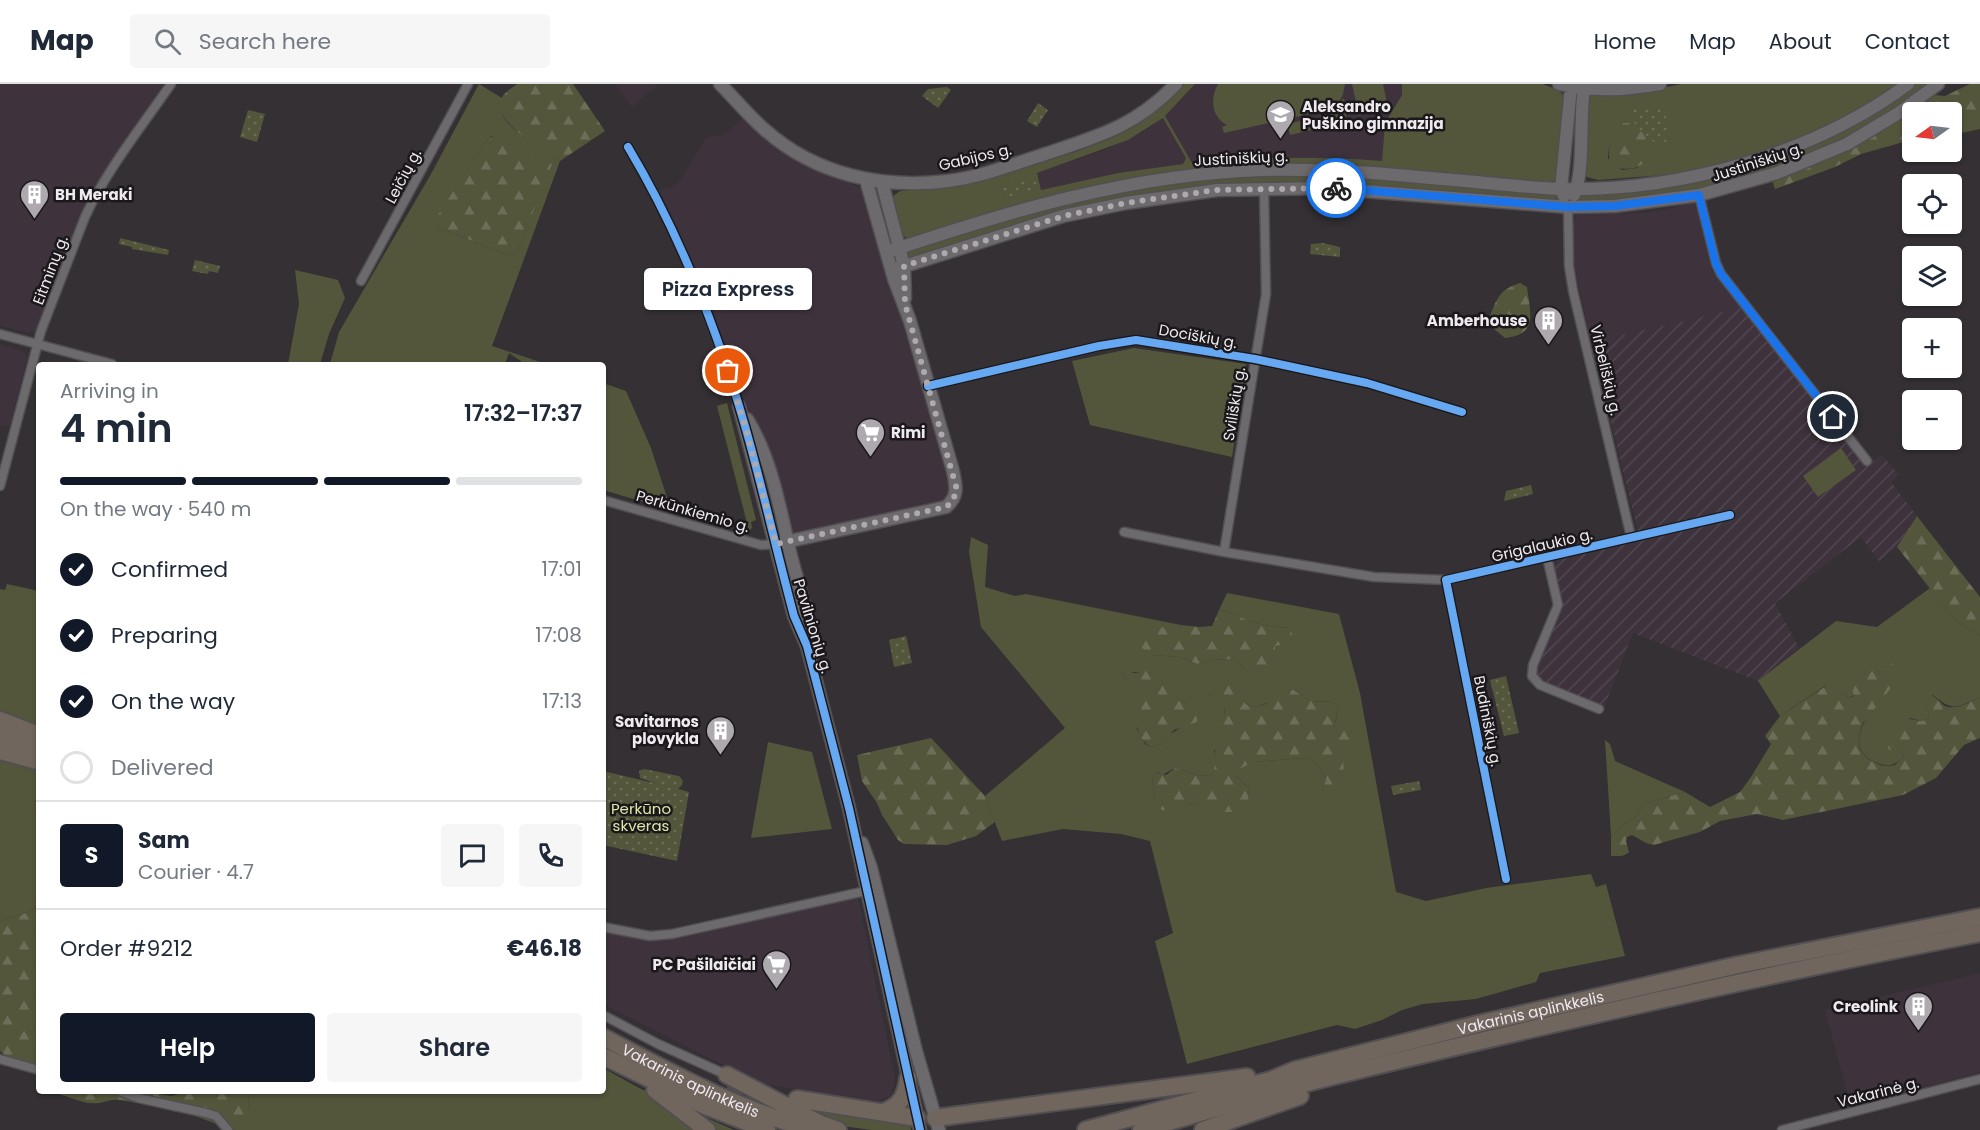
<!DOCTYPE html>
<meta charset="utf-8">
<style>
body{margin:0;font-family:Poppins,sans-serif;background:#f6f6f7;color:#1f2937;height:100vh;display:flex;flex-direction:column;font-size:22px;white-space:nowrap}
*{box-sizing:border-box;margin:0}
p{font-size:20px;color:#747a83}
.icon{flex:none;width:33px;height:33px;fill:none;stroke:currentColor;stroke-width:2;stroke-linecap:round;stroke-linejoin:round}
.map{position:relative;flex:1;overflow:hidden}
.details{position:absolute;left:36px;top:278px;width:570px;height:732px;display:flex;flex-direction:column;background:#fff;border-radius:6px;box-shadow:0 2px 4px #0004}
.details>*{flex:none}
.needle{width:39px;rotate:256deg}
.tools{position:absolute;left:1902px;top:18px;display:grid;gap:12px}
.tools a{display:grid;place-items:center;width:60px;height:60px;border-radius:6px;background:#fff;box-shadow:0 2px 4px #0004;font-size:30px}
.pin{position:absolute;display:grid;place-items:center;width:51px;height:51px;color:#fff;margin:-26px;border:3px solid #fff;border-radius:50%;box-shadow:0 2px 6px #0007}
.courier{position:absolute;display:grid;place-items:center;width:60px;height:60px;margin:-30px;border:4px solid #1a73e8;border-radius:50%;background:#fff;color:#222;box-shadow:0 2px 8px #0007}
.bubble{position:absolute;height:42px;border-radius:6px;background:#fff;box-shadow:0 2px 4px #0004;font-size:20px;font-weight:600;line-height:42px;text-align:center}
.head em{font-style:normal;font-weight:600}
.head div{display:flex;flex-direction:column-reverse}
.head{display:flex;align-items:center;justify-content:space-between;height:102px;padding:0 24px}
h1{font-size:39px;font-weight:600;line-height:45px}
.bar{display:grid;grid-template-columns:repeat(4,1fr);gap:9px 6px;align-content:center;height:72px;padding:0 24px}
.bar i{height:8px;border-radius:4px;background:#e0e1e3}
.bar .active{background:#111827}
.bar p{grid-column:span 4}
.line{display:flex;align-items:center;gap:15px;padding:0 24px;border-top:2px solid #e0e1e3}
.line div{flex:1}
.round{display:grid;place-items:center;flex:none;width:63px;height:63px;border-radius:6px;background:#f6f6f7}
ol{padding:0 24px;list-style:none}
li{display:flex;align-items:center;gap:18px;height:66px}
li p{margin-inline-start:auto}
li .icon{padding:6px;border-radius:50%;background:#111827;color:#fff;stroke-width:4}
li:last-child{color:#747a83}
li i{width:33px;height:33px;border:3px solid #e0e1e3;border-radius:50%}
.button{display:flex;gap:12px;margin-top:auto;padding:12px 24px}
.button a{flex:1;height:69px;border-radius:6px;background:#111827;color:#fff;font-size:24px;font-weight:600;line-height:69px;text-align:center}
.button a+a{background:#f6f6f7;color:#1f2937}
header{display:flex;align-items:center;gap:36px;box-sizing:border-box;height:84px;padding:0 30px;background:#fff;border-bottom:2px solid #e0e1e3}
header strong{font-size:28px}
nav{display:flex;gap:33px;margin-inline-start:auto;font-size:21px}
.search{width:420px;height:54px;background:#f6f6f7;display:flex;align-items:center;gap:15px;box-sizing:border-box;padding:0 21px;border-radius:6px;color:#747a83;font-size:22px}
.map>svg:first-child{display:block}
.built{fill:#3e333d}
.industrial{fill:url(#industrial-furrows)}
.grass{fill:#53563b;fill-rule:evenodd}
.forest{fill:url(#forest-firs)}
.park{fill:url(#park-dots)}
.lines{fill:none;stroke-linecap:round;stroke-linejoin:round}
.highway-tunnel{stroke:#504c50;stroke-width:16;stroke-dasharray:16 8;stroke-linecap:butt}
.street-casing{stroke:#524f52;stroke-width:11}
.secondary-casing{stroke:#524f52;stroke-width:15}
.highway-casing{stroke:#524f52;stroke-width:20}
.street{stroke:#6d6a6d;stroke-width:8}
.secondary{stroke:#6d6a6d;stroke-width:12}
.highway{stroke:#70665e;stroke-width:16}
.cycleway-casing{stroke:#1b181b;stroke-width:11}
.cycleway{stroke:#66a8f1;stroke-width:8}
.done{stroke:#aea9ae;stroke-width:6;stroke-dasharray:0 10.8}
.route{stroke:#1a73e8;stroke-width:8}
.labels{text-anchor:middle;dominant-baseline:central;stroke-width:5;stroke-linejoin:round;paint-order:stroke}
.poi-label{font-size:15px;font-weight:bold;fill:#efeaef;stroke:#1b181b;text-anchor:end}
.street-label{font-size:15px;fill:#efeaef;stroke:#1b181b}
.park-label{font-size:15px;fill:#dee6a8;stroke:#1b181b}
</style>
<header>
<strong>Map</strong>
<div class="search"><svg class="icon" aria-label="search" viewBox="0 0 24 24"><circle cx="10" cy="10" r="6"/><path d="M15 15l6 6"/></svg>Search here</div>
<nav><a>Home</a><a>Map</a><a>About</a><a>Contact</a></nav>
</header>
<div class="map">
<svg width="1980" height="1046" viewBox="0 0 1980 1046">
<defs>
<pattern id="industrial-furrows" width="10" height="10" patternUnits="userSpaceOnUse" patternTransform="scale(1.5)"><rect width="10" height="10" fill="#3e333d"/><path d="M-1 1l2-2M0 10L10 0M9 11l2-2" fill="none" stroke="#514750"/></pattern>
<pattern id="forest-firs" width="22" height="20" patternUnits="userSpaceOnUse" patternTransform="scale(1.5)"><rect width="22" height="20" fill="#53563b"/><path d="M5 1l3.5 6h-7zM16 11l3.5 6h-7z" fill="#6c6e58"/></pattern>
<pattern id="park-dots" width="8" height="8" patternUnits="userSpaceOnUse" patternTransform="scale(1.5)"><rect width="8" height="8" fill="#53563b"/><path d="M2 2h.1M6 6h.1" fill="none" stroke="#6c6e58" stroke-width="1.8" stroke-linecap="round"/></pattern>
</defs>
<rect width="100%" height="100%" fill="#343034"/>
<path class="built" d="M0 0H164L93 107 39 244 29 249 0 242Z
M615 0H659L632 23Z
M1195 0H1402V11L1385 39 1382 77 1289 73 1240 74 1192 79 1164 32 1176 21Z
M744 33 775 61 801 79 859 103 864 109 869 122 889 199 905 238 946 378 951 406 947 414 942 417 934 421 795 451 791 449 752 335 726 272 703 206 678 145 659 106 670 104 680 97 706 54 723 51Z
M1164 33 1187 74 1183 80 1118 89 1041 106 1036 89 1102 67 1141 49Z
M1692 118H1694L1697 122 1714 187 1718 196 1741 224 1591 258 1573 174 1574 137 1577 131 1644 129 1668 125Z
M0 260 20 266 25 269 27 275 9 343 0 341Z
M858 813 895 994 891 1011 880 1017 760 1000 603 920V846L668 855Z
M1980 889V988L1851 1023 1825 926Z"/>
<path class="industrial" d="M1741 224 1866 382 1882 371 1899 391 1891 398 1917 432 1897 463 1879 477 1861 453 1775 519 1799 564 1758 597 1633 549 1604 624 1540 597 1536 593 1535 587 1561 522 1553 486V480L1558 476 1635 458 1638 447 1591 258Z"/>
<path class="grass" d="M479 0 502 14C500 20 500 26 503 32 510 47 545 67 560 77L492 262 546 280H525L509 269 505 280H330L339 248 431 90ZM492 52 551 80 517 168 507 171 438 143 435 137 485 58Z
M1184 0H1195L1165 32 1192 79C1255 73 1318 72 1382 77L1385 39 1402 11V0H1543L1560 7 1565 15 1559 92 1552 99 1220 84 913 155H908L901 150 891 117 892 113 900 107 963 101 996 93 1075 68 1114 53 1137 41 1168 18ZM1163 34 1186 74 1183 80 1118 89 1041 106 1037 89 1128 56Z
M1218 0H1345L1343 10 1340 16 1344 15 1345 22 1224 49 1222 43 1227 41C1211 33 1210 14 1218 0Z
M1352 0H1383L1388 24 1359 31Z
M1681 0H1897C1840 40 1773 73 1704 85 1669 92 1633 93 1598 96L1587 93 1584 89 1587 14 1589 11 1654 6ZM1623 39 1646 77 1637 84 1622 86 1608 74C1608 60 1614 49 1623 39Z
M1915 0H1931C1866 51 1789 83 1710 104 1669 114 1625 116 1583 119L1579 114 1584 110 1697 97 1725 91 1758 80 1873 29Z
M1345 27 1347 38 1290 51 1287 40Z
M1290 91 1345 92 1557 110 1558 113 1554 115 1495 111 1190 106 911 176 908 174 907 169 909 167C962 149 1016 129 1071 117 1143 100 1216 93 1290 91Z
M295 186 338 196 345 214 329 250 320 280H288L299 220Z
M1134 264 1246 280 1232 373 1090 341 1072 277Z
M603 299 626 307 651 364 671 426 603 406Z
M727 319 756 436 751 438 752 444 749 447 717 322Z
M1841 364 1856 386 1818 413 1803 392Z
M971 453 988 461 985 503 1015 512 1026 510 1181 541 1180 546 1152 571 1181 573 1197 580 1212 576 1237 575 1245 587 1275 561 1288 544C1274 543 1260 541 1248 536 1237 532 1231 528 1219 526L1227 509 1339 530 1360 609 1396 808 1426 817 1486 804 1591 790 1596 803 1606 800 1625 872 1540 889 1536 898 1476 915 1423 920 1402 926 1382 936 1355 945 1337 941 1187 980 1155 857 1173 849 1150 757 1121 750 1063 745 1002 757 985 712 1065 644 981 543 969 468ZM1123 588H1142L1183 618 1193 612 1180 644 1169 651 1162 660 1151 663 1145 660 1137 645 1142 630 1136 605 1134 600 1124 593ZM1292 605 1310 617 1335 618 1338 627 1334 644 1346 664 1342 675 1321 708 1326 696 1320 683 1311 675 1301 674 1254 678 1235 686V692L1240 695 1249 704 1248 717C1230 720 1211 727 1194 719L1184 722 1155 719 1152 692 1158 688 1162 691 1175 684 1197 691 1211 692C1216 686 1217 674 1214 667L1223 651 1225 622 1220 615 1208 610 1238 606C1250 640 1272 612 1292 605Z
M7 500 39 507V642L0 626V505L5 506Z
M1930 504 1955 536 1980 552V613C1957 623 1954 629 1933 611L1924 619 1929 629 1928 635 1921 637 1910 634 1901 664 1904 673C1894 682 1888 684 1875 678 1830 659 1893 600 1910 580L1849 614 1825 602 1780 632 1758 597 1836 537 1877 543Z
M1605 656 1610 660 1615 677 1685 708 1646 719 1634 734 1622 741 1619 746 1611 752Z
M768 658 812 668 832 745 751 754Z
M0 673 39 683V817C32 833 14 830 0 838Z
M603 984 639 1004 734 1046H234C251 1034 248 1025 249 1007L603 1006Z
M797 1021 910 1039 911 1046H871L843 1042Z"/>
<path class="forest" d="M517 0H573L605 47 560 77C544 67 488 36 502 13 505 8 512 4 517 0Z
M1970 0H1980V45L1952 51V28H1912V58L1907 57 1861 70 1835 83 1775 105 1772 96 1894 38 1934 11 1945 12Z
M1623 39H1631L1651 56C1654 81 1633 90 1612 82 1604 66 1612 51 1623 39Z
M493 52 552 80 517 168 507 171 438 143 434 137 485 58Z
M1520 199 1527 203C1530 228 1539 251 1505 254L1494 245 1490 232C1497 214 1500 205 1520 199Z
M1917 432 1980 513V552L1955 536 1897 463Z
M1219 526C1231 528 1237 532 1248 536 1260 541 1274 543 1288 544L1293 551 1286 560 1275 562V577L1258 592 1245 587 1237 575 1212 576 1197 580 1181 573 1152 571 1142 564 1136 554 1146 541 1180 546 1181 541 1199 543 1212 542Z
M1904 572 1910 580 1863 639C1856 657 1856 670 1876 679 1882 682 1887 683 1895 681L1904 673 1901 664 1889 666 1887 659 1888 653 1900 647 1905 634 1921 637 1928 635 1929 629 1924 619 1925 612 1928 610C1936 612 1939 618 1945 622 1956 627 1971 617 1980 613V654L1964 661 1936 694 1903 711 1783 736 1757 730 1720 737 1700 748 1654 761 1646 759 1632 751 1627 753 1626 757 1629 768C1624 773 1618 772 1611 772V752L1619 746 1622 741 1634 734 1646 719 1685 708 1710 723 1740 708 1751 693 1771 660 1765 652 1780 632 1826 602 1849 614 1854 612 1852 602 1868 575 1889 582Z
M1146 583C1162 585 1173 597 1176 613L1183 618 1193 612 1203 613 1202 621 1197 627V638L1174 646 1162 660 1151 663C1139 656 1133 641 1142 630 1135 612 1141 606 1124 593L1123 588 1128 586 1134 589 1141 588Z
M1215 597C1220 598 1227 598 1231 600 1248 609 1236 629 1266 620L1270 611 1292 605 1310 617 1335 618 1338 626 1334 644 1338 648 1350 646 1354 658C1340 670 1343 678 1345 695L1324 712 1321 708 1326 696 1320 683 1311 675 1301 674 1254 678 1235 687V692L1240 695 1249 704 1248 721 1232 728H1223L1216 723H1202L1194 719 1184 722 1183 727 1162 726 1155 719 1152 692 1154 688 1166 691 1175 684 1197 691 1211 692C1218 681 1214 670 1215 657L1223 651 1219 640C1231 624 1224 617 1208 610L1212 599Z
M931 654 985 712 995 738 976 752 947 761 904 760 898 756 882 731 877 719 862 697 857 671Z
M39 817V983L6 972 0 967V838C14 830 32 833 39 817Z
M56 1007H141L171 1012 194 1007H249C248 1021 252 1040 234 1046 231 1046 202 1034 195 1032 170 1027 144 1019 118 1016 111 1015 106 1018 100 1019 86 1021 72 1014 59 1010Z"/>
<path class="park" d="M947 3 951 6 938 24 922 12 928 5Z
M1038 19 1048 26 1037 43 1027 37Z
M1663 21 1671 56 1656 60 1635 41 1632 25Z
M248 26 265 30 257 58 240 53Z
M1036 92 1039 105 1001 116 998 104Z
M120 154 169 166 168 171 132 165V163L119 160Z
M1323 159 1340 163V173L1310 170 1311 160Z
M195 176 220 182 218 189 209 187 208 190 192 187Z
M1531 401 1533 410 1504 417 1506 407Z
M906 552 912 579 894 583 889 556Z
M1506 592 1519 649 1504 652 1490 596Z
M644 685 679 692 683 697 682 701 678 705 689 708 677 777 603 761V687L658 700 640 694 639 687Z
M1419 697 1421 706 1393 711 1391 702Z"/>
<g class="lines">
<path class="highway-tunnel" d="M727 1004 758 1010"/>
<defs>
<path id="street" d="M628 63C677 144 711 231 739 322
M1699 111 1716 179 1721 190 1867 377
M1568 123 1569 182 1573 207 1631 453
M361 197 468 0
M0 250 112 280
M928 302 1099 262 1136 256 1255 275 1367 299 1462 328
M0 402 41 247 85 133C106 87 142 42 171 0
M603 416 761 461 776 460
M1124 448 1224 468 1374 493 1446 496
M1224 468 1266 210 1264 104
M1547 473 1558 521 1533 581 1532 592 1540 601 1599 625
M1506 795 1446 496 1730 431
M603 843 650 852 672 850 870 806
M603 931 658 960 727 991
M0 975 39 986
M117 1006 138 1014 206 1029 216 1032 228 1046
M1782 1046 1980 995"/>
<path id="secondary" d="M720 0C735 15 749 32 765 46 816 91 882 105 948 97 981 93 1014 80 1045 70 1099 52 1136 42 1176 0
M1559 0C1594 8 1625 6 1660 0
M882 98 904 182 905 214
M1574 111C1585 86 1579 35 1584 5
M1564 112 1561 105 1571 3
M887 168C1009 127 1133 90 1263 86 1337 84 1411 92 1485 99 1509 101 1534 104 1559 105 1677 108 1813 71 1908 0
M892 186 1063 132 1126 119 1217 106 1325 104 1568 123 1615 122 1699 111 1777 89 1847 60 1897 30 1938 0
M739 322 794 532 807 562 849 724 920 1046
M747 335C772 375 780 426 791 472 798 499 808 527 807 554
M776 460 946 423C959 412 956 402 953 387L910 237 894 195 866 96
M862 759 871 784 916 967 939 1046"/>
<g id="highway">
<path d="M0 636 39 651"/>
<path d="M0 652 39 668"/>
<path d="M0 667 37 677"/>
<path id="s1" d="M603 953C672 989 739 1027 815 1046"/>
<path d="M603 972 703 1021 767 1046"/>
<path d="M727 991 821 1040 838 1046"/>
<path d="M655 1006 707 1046"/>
<path d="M797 1015 917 1034"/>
<path d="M883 1028C901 1022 906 1011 908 994"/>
<path d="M935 1034 1247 993"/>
<path id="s2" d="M1086 1046 1271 996 1295 986 1478 940 1738 881 1980 833"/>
<path d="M1141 1046C1205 1028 1269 1008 1334 992 1548 940 1763 891 1980 849"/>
<path d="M1203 1046 1300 1012"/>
</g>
</defs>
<use href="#street" class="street-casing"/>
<use href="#secondary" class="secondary-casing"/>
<use href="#highway" class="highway-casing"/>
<use href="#street" class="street"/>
<use href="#secondary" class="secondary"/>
<use href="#highway" class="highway"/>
<defs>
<path id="cycleway" d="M628 63C680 150 717 245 745 342 763 405 777 469 794 532L807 562 849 724 920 1046
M928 302 1099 262 1136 256 1255 275 1367 299 1462 328
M1506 795 1446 496 1730 431"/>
</defs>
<use href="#cycleway" class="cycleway-casing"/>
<use href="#cycleway" class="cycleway"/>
</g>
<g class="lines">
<path class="done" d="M728 287 746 345 776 460 946 423 952 418 957 406 905 220 904 182 1064 132 1126 119 1216 106 1336 104"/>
<path class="route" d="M1336 104 1568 123 1615 122 1699 111 1716 180 1721 190 1833 333"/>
</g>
<defs>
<symbol id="school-pin" viewBox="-11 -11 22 30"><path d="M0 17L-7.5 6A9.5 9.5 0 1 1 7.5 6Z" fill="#aea9ae" stroke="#1b181b"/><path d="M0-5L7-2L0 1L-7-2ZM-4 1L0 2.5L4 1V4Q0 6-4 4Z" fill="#fff"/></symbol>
<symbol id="building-pin" viewBox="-11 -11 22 30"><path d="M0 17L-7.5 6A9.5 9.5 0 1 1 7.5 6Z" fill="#aea9ae" stroke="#1b181b"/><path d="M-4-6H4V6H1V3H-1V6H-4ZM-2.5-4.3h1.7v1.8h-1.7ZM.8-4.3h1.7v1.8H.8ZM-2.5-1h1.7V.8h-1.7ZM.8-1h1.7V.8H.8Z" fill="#fff"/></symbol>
<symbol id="supermarket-pin" viewBox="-11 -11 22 30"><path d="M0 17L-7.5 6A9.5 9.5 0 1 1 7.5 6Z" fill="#aea9ae" stroke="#1b181b"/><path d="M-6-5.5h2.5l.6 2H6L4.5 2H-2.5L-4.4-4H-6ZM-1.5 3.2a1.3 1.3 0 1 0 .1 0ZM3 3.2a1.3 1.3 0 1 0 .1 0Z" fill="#fff"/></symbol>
</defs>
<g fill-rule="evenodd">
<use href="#school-pin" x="1264" y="14" width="33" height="45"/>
<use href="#building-pin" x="18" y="94" width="33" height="45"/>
<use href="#building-pin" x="1532" y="220" width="33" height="45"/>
<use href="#supermarket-pin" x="854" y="332" width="33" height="45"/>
<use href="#building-pin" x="704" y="630" width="33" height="45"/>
<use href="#supermarket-pin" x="760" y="864" width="33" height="45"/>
<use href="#building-pin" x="1902" y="906" width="33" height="45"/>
</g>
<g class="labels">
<g class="poi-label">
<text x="1302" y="22" text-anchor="start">Aleksandro<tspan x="1302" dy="17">Puškino gimnazija</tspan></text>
<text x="55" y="110" text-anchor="start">BH Meraki</text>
<text x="1527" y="236">Amberhouse</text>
<text x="891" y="348" text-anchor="start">Rimi</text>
<text x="699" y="637">Savitarnos<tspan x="699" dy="17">plovykla</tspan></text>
<text x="756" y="880">PC Pašilaičiai</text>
<text x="1898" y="922">Creolink</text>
</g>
<g class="street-label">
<text transform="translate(975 73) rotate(-13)">Gabijos g.</text>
<text transform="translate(1241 74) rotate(-3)">Justiniškių g.</text>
<text transform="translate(1757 78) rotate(-18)">Justiniškių g.</text>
<text transform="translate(403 92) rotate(-62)">Leičių g.</text>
<text transform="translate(50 186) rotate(-69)">Eitminų g.</text>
<text transform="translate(1198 252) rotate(10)">Dociškių g.</text>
<text transform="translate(1606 286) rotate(77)">Virbeliškių g.</text>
<text transform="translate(1234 320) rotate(-81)">Sviliškių g.</text>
<text transform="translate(693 427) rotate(16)">Perkūnkiemio g.</text>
<text transform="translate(1542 461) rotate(-13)">Grigalaukio g.</text>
<text transform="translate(813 542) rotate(73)">Pavilnionių g.</text>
<text transform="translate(1488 637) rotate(79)">Budiniškių g.</text>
<text stroke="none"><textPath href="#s2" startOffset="460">Vakarinis aplinkkelis</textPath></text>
<text stroke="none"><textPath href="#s1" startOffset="98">Vakarinis aplinkkelis</textPath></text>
<text transform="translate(1878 1008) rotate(-14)">Vakarinė g.</text>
</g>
<g class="park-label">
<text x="641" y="724">Perkūno<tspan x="641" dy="17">skveras</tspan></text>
</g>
</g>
</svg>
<div class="tools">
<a><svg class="needle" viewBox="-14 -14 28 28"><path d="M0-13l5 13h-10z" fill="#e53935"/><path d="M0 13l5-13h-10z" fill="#747a83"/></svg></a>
<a><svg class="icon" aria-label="locate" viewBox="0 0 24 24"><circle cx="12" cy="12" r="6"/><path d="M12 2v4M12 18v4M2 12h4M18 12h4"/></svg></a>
<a><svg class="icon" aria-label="layers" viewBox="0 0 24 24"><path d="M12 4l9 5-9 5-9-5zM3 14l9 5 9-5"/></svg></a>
<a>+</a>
<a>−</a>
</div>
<div class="pin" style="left:728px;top:287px;background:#ea580c"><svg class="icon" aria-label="bag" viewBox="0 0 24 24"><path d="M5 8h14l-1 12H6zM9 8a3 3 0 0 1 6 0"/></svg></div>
<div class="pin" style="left:1833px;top:333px;background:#1f2937"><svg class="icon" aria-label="home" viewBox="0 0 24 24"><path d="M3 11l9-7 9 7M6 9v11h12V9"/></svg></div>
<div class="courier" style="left:1336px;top:104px"><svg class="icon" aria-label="bike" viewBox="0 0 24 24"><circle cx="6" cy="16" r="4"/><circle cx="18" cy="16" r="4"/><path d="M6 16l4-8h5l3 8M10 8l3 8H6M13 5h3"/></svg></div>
<div class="bubble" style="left:644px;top:184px;width:168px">Pizza Express</div>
<section class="details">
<div class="head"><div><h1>4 min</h1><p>Arriving in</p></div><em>17:32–17:37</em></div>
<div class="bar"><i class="active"></i><i class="active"></i><i class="active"></i><i></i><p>On the way · 540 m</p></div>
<ol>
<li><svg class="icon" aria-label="check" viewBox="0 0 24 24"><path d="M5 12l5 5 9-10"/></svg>Confirmed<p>17:01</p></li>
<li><svg class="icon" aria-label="check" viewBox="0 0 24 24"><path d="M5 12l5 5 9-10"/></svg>Preparing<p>17:08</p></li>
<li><svg class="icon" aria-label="check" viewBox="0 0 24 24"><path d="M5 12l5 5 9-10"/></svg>On the way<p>17:13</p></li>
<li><i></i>Delivered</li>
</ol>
<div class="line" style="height:108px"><b class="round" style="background:#111827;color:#fff">S</b><div><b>Sam</b><p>Courier · 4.7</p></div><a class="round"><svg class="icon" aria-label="chat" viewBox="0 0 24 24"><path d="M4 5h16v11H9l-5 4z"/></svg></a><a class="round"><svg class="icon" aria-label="phone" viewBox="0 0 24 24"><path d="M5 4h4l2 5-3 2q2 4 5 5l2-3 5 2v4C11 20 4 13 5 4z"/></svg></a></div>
<div class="line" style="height:78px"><div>Order #9212</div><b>€46.18</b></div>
<div class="button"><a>Help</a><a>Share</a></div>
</section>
</div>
